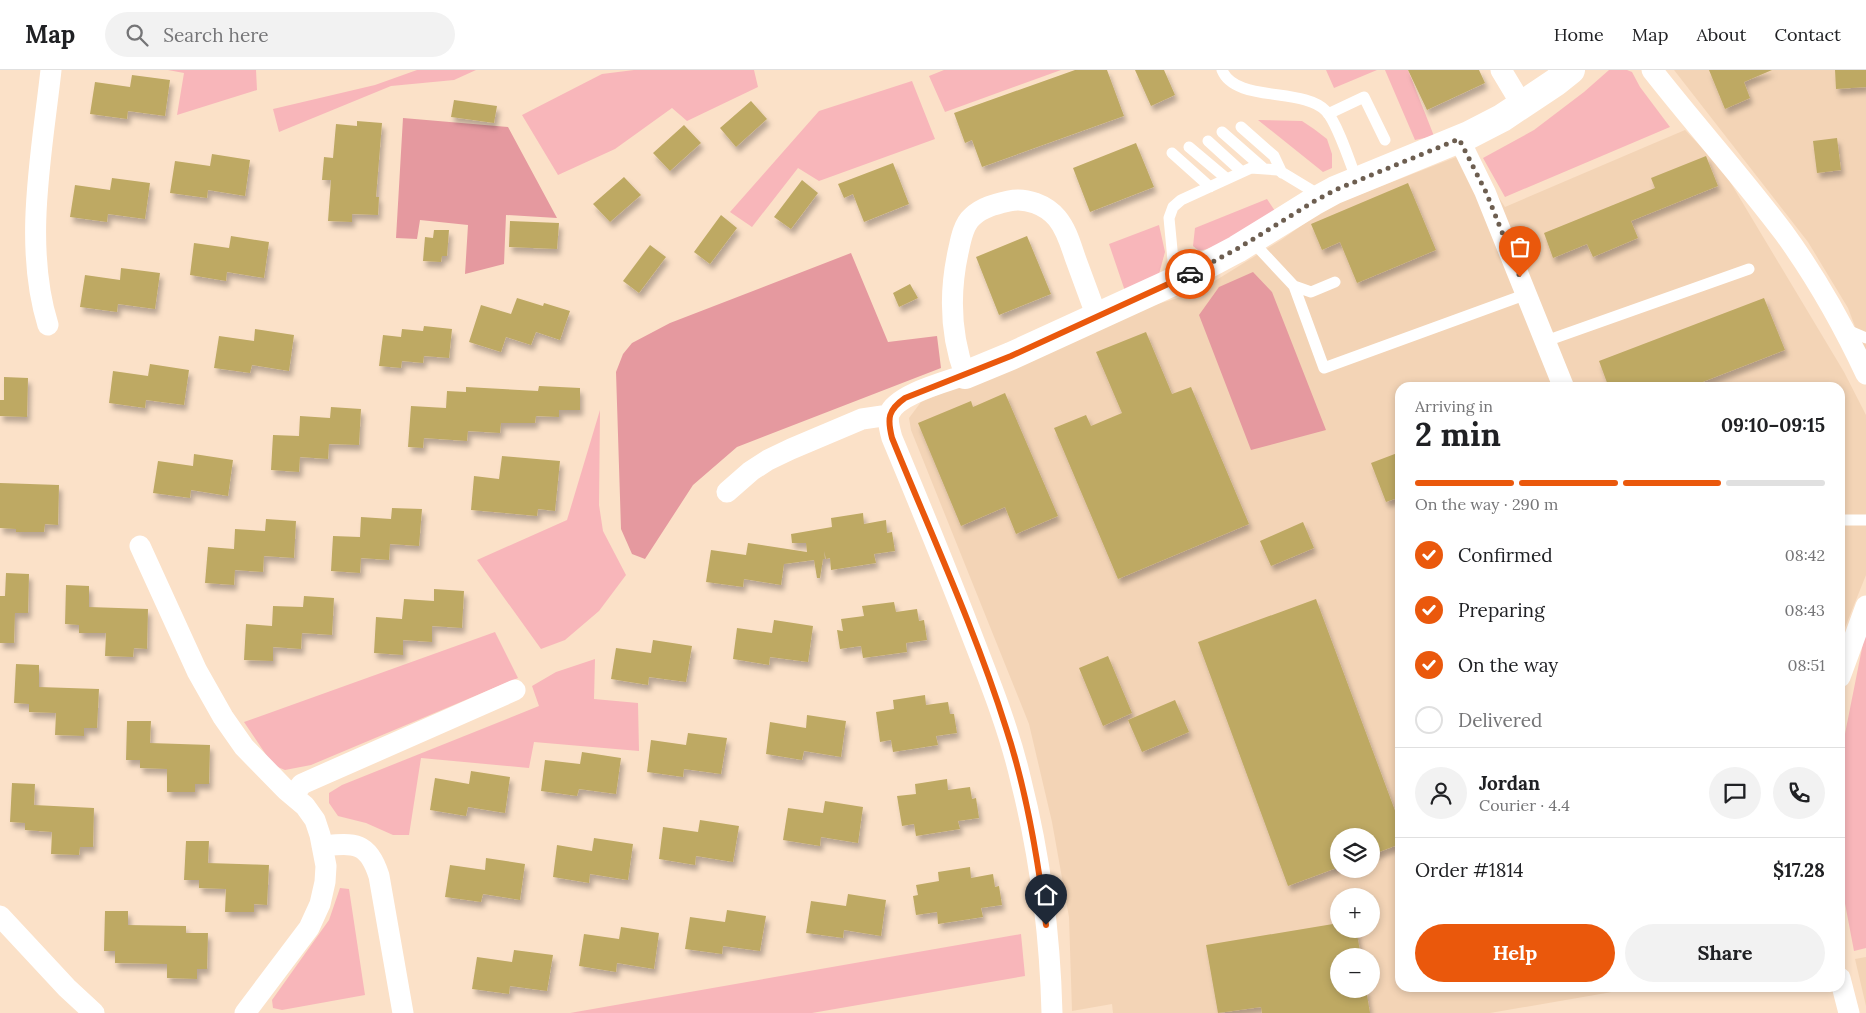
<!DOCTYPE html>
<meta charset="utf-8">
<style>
body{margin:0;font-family:Lora,serif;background:#f2f2f2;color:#202124;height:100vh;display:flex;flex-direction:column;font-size:19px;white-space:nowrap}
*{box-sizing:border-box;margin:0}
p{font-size:16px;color:#757577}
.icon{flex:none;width:28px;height:28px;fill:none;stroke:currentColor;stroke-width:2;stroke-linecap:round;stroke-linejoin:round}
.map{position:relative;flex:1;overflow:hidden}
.panel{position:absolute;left:1395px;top:312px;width:450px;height:610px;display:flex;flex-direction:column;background:#fff;border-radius:15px;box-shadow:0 2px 8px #0003}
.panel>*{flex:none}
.controls{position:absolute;left:1330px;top:758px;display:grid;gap:10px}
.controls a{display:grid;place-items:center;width:50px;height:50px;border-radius:50%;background:#fff;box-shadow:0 2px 8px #0003;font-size:25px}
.pin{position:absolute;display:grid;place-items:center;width:42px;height:42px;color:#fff;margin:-51px -21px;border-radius:50% 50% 50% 0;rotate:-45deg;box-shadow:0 0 5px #0007}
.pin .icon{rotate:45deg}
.courier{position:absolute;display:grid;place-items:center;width:50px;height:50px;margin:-25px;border:4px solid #ea580c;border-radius:50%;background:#fff;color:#222;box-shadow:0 1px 6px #0007}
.summary em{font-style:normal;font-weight:700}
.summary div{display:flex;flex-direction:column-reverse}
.summary{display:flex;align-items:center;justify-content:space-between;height:85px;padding:0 20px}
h1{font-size:32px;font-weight:700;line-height:38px}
.bar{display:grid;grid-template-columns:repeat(4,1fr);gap:8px 5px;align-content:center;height:60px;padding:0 20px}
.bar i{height:6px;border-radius:4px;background:#e0e0e0}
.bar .on{background:#ea580c}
.bar p{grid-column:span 4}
.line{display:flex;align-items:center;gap:12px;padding:0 20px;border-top:1px solid #e0e0e0}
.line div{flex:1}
.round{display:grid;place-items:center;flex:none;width:52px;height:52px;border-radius:26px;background:#f2f2f2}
ol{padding:0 20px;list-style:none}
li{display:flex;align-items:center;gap:15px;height:55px}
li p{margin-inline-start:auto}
li .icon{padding:5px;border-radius:50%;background:#ea580c;color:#fff;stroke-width:4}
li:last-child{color:#757577}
li i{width:28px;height:28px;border:2px solid #e0e0e0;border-radius:50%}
.button{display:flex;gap:10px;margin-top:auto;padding:10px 20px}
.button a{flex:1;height:58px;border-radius:30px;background:#ea580c;color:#fff;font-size:20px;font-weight:700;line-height:58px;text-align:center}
.button a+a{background:#f2f2f2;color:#202124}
header{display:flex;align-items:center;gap:30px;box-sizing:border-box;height:70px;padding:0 25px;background:#fff;border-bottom:1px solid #e0e0e0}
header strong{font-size:24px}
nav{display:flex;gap:28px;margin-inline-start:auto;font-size:18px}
.search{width:350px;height:45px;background:#f2f2f2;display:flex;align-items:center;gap:12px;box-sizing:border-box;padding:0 18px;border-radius:28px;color:#757577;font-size:19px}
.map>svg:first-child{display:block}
.built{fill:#f3d4b6;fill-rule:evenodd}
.green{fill:#f8b6ba}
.forest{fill:#e5999f}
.building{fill:#bea964;filter:url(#shadow)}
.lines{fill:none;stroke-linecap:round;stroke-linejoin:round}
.lane{stroke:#fff;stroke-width:11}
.street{stroke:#fff;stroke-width:21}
.secondary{stroke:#fff;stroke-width:28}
.done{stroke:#6d5e50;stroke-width:5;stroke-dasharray:0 9}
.route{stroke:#ea580c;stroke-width:6}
</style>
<header>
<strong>Map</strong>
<div class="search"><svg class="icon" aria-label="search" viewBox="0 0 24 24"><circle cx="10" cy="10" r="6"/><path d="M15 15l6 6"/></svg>Search here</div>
<nav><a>Home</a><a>Map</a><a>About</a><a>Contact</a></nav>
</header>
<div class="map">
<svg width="1866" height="943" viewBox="0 0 1866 943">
<defs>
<filter id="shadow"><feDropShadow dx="3" dy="5.5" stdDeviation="2.5" flood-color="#0004"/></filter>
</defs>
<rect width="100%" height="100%" fill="#fbe1c8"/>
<path class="built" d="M1674 0H1866V286L1848 238 1808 172Z
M1685 60 1723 100 1844 302 1866 345V505L1840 570V318H1400V918H1635L1490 943H1113L1112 934 1072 941 1069 847 1052 752 1029 654 911 360 909 348 921 332 1145 238 1197 222 1281 170 1328 137 1469 82 1505 137ZM1339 766H1371V799H1339ZM1339 826H1371V859H1339ZM1339 886H1371V919H1339Z
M1866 887V936L1855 889Z"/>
<path class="green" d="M168 0H256L257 20 177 45 184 3Z
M417 0H476L454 10 391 16 279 62 273 39 375 15Z
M634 0H754L758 17 687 51 672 38 615 79 558 105 522 45 602 4Z
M944 0H1061L945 42 929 6Z
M1326 0H1377L1334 18Z
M1385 0H1408L1434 66 1415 70Z
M1609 0H1627L1632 2 1640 17 1670 57 1505 127 1483 88 1534 60 1584 22Z
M912 11 935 69 819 111 798 98 752 157 730 142 819 41Z
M1258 50 1302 51 1314 59 1327 69 1332 84V98L1323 102Z
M1267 129 1275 141 1215 177 1199 181 1193 176 1195 158Z
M1159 155 1165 182 1159 204 1125 221 1109 174Z
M600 340 599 435 603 461 626 505 599 541 565 570 541 579 477 490 567 450Z
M1866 558V878L1854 881 1840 807V689Z
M495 562 518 608 311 695 285 700 273 695 244 652Z
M595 589 594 629 638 633 639 681 534 672 529 698 421 688 409 765H393L366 753 338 746 329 733V723L342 715 539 636 532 616 556 602Z
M340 818 349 819 365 925 282 940 273 938 272 930 329 850Z
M1021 864 1025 906 812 943H570Z"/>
<path class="forest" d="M403 48 508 57 557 148 506 145 504 194 465 204 468 155 420 150 417 169 396 168Z
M851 183 888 272 937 266 941 298 737 377 693 415 645 489 632 484 621 459 616 302 623 284 632 273 670 253Z
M1253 202 1272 222 1326 360 1251 380 1199 245 1219 217Z"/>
<path class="building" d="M1075 0H1107L1124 46 982 97 972 70 965 73 954 43Z
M1135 0H1164L1175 25 1151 36Z
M1408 0H1479L1485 13 1427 40Z
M1709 0H1772L1744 12 1750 28 1725 39Z
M1835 0H1866V17L1836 19Z
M132 5 170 10 165 46 128 41 127 49 90 44 95 12 130 17Z
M454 30 497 36 494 53 451 47Z
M751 31 767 49 736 77 720 58Z
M357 51 382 53 376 127H379L378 145 352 144V152L328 151 331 110H322L324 87 333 88 336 54 357 56Z
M684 55 701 73 670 101 653 83Z
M1837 68 1841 100 1817 103 1813 71Z
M1136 73 1154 117 1090 142 1073 98Z
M212 84 250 90 245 126 208 120 207 128 170 123 175 91 210 96Z
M1706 86 1718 116 1631 151 1638 168 1593 187 1587 174 1553 188 1544 163 1655 118 1651 108Z
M893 93 909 134 864 152 853 124 844 128 838 114Z
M624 107 641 125 610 152 593 134Z
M112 108 150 113 145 149 108 144 107 152 70 147 75 115 110 120Z
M802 110 818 123 791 159 774 147Z
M1408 113 1436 180 1357 213 1340 172 1322 180 1311 154Z
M721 145 737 158 710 194 694 182Z
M510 151 559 153 557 179 509 177Z
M434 160H449L447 186H442L441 192 423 191 425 167 433 168Z
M231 166 269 172 264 208 227 202 226 211 190 205 194 173 229 178Z
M1027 166 1051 224 999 245 976 187Z
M650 175 666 187 639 223 623 211Z
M121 198 160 203 155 239 118 234 117 242 80 237 85 205 120 210Z
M910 214 918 228 899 237 893 223Z
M517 228 543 236 544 233 570 241 560 270 536 262 531 275 506 267 501 282 469 272 481 235 511 244Z
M1764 228 1785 280 1687 318H1609L1599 291Z
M424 256 452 259 449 288 424 286 423 293 402 291 401 298 379 296 383 265 401 267 402 259 423 261Z
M255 259 294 265 289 301 252 295 250 303 214 298 219 266 254 271Z
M1146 262 1172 324 1191 317 1249 454 1118 509 1054 358 1086 345 1091 356 1122 343 1096 282Z
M150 294 189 300 184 335 146 330 145 338 109 333 113 301 148 306Z
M4 307 28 308 27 347 0 346V330H4Z
M539 316 580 318V340H559V347L536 346 535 353H501L500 363 468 361 467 371 424 368 423 378 408 377 411 336 446 338 447 321 466 322V317L538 321Z
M1005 323 1058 446 1016 464 1005 437 961 456 918 353 971 331 973 337Z
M331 337 361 339 359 375 329 374 328 389 300 387 299 402 271 400 273 365 299 366 300 346 330 348Z
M1400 382V427L1386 432 1371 393Z
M194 384 233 390 228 426 191 420 190 428 153 423 158 391 193 396Z
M502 386 560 391 555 441 538 439 537 446 471 440 474 406 499 409Z
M0 413 59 415 58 455 45 454 44 462H16V459L0 458Z
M392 438 422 439 419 476 390 474 389 490 361 488 360 503 331 501 333 466 360 467 361 447 391 449Z
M863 443 864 454 886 450 887 463 892 462 895 481 874 484 876 493 831 500 830 488 826 489 824 481 825 489H823L820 508H817L814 490 784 494 781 515 744 509 743 517 706 512 711 480 746 485 748 473 807 482 806 473H792L791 464 832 457 831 448Z
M266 449 296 451 294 488 264 486 263 502 235 500 234 515 205 513 208 477 234 479 235 459 265 461Z
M1303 452 1314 478 1271 496 1260 471Z
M6 503 29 504 28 543H15L14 573H0V526H5Z
M66 515 89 516V537L148 539 147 579 134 578 133 587 105 586 106 563H79V555L65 554Z
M434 519 464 521 462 558 432 556V572L403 570V585L374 583 376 547 402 549 404 529 434 531Z
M304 526 334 528 332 565 302 563 301 579 273 577V591L244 590 246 554 272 556 273 536 303 537Z
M1316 529 1400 754V774L1371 785V766H1339V797L1288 816 1198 572Z
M894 532 896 542 917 539 919 551 924 550 927 570 906 573 907 582 863 588 861 576 840 579 837 560 843 561 841 549 864 546 862 536Z
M774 550 813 556 808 592 770 587 769 595 733 589 737 558 772 563Z
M653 570 692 576 686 612 649 607 648 615 611 609 616 578 651 583Z
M1108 586 1132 643 1103 656 1079 598Z
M16 594 39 595V617L99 619 97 658H84V666L55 665 56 643 29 642V634L14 633Z
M925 625 926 635 948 632 950 644H954L957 663 936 666 938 675 893 682 891 670 880 672 876 642 894 639 893 630Z
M1175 630 1189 662 1142 682 1128 650Z
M807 645 846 651 841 687 804 681 802 690 766 684 770 652 806 658Z
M127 651H151L150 673 210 675 209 714H195V722H167V699L140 698V690H126Z
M688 663 727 668 721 704 684 699 683 707 647 702 651 670 686 675Z
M582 682 621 688 616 724 579 719 577 726 541 721 545 690 580 694Z
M471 701 510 707 505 743 468 737 466 746 430 740 435 708 469 714Z
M947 709 948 720 970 717 972 729 976 728 979 748 958 751 960 759 916 766 914 754 902 756 897 726 916 724 915 714Z
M12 713 35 714 34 735 94 738 93 777H80L79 785 51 784 52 762 25 760V753L10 752Z
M825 731 863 737 858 773 821 767 820 776 783 770 788 738 823 743Z
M700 750 739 756 733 792 696 786 695 795 659 789 663 757 698 762Z
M594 768 633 774 628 810 590 804 589 813 553 807 557 775 592 781Z
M186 771H209L208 793 269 795 267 835 254 834V842H225L226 819 199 818V810H184Z
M486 788 525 794 520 830 483 824 481 832 445 827 450 795 485 800Z
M970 797 971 808 993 804 995 817 999 816 1002 835 981 838 983 847 938 854 937 842 916 845 913 826 918 825 916 815 939 811 938 802Z
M848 824 886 830 881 866 844 860 843 868 806 863 811 831 846 836Z
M727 840 766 846 760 881 723 876 722 884 685 879 690 847 725 852Z
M105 841H128V855L186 856V863H208L207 899H197V909L167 908V894L115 893V881H104Z
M1339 853V859H1356L1361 886H1339V919H1366L1370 943H1262L1261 937 1218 943 1206 875Z
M621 857 659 863 654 899 617 893 616 902 579 896 584 864 619 869Z
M514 880 553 885 547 921 510 916 509 924 472 919 477 887 512 892Z"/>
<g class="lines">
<path class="lane" d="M1222 0C1235 33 1304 17 1326 41 1337 52 1351 95 1357 111
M1328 44 1364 27 1385 70
M1241 57 1274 86 1282 103
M1222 62 1263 98
M1208 71 1242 102
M1189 77 1227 109
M1172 83 1210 117
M1251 170 1294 216 1311 222 1335 212
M1175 211 1169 148 1173 137 1181 130 1251 98 1278 100 1321 126
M1294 216 1324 298 1527 224
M1845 259 1866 268
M1546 271 1749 199
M1840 450H1866"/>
<path class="street" d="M1501 0 1522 35
M1652 0C1695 55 1742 107 1784 163 1816 207 1843 255 1866 304
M1459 69 1485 122 1564 318
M48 255C23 175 42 82 51 0
M727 422 751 401 768 390 791 379 862 349 889 345
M140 476 197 601 223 647 244 677 286 720 305 736 315 750 320 765 326 796 325 812 320 834 309 858 245 943
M1840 607 1866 536
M293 725 302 714 515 620
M322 776C354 773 368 771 379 806L403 943
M0 846 67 918 94 943
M1840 908 1849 943
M1052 943C1050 865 1040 786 1021 711 1010 663 992 617 974 571 948 503 920 435 892 368 890 361 887 351 889 344 897 324 946 312 965 305 950 264 949 221 959 178 961 168 964 154 972 147 982 137 996 134 1009 131 1026 127 1046 135 1057 148 1067 160 1071 176 1076 190 1083 209 1090 228 1097 247"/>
<path class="secondary" d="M965 305 1011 286 1188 205 1237 179 1313 132 1335 120 1469 65 1502 48 1556 12 1571 0"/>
</g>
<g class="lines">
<path class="done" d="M1190 204 1237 179 1313 132 1335 120 1459 69 1486 122 1520 207"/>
<path class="route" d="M1046 855C1038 788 1027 722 1006 658 975 559 931 464 892 368 887 348 888 340 905 328L1011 286 1190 204"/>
</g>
</svg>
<div class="controls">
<a><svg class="icon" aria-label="layers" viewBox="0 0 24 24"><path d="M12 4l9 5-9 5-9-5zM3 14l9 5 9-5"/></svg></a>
<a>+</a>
<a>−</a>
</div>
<div class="pin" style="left:1520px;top:207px;background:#ea580c"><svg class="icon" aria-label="bag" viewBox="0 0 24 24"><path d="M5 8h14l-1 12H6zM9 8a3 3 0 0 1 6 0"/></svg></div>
<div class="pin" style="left:1046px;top:855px;background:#1f2937"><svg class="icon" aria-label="home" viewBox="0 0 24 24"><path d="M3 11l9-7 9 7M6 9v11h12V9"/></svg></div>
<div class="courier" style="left:1190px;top:204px"><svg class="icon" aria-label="car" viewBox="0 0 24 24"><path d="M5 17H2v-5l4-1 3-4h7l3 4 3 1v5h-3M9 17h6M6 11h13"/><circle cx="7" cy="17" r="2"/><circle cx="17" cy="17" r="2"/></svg></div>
<section class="panel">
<div class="summary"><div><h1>2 min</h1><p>Arriving in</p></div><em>09:10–09:15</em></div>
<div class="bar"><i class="on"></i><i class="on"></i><i class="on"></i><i></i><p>On the way · 290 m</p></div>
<ol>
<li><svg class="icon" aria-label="check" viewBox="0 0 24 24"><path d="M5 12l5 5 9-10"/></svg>Confirmed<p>08:42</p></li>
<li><svg class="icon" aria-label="check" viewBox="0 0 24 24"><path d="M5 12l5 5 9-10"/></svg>Preparing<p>08:43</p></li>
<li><svg class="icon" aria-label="check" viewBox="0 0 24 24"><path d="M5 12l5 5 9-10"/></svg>On the way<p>08:51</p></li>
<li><i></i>Delivered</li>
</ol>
<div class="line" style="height:90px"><a class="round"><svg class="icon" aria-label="person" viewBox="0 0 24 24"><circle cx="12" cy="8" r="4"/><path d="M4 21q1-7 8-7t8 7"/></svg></a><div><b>Jordan</b><p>Courier · 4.4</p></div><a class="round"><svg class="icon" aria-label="chat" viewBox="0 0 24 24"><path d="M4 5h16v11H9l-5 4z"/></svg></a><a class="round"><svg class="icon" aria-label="phone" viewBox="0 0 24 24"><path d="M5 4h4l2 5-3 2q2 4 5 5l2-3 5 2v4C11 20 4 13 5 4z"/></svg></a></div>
<div class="line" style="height:65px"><div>Order #1814</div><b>$17.28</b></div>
<div class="button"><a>Help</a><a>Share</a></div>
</section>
</div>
